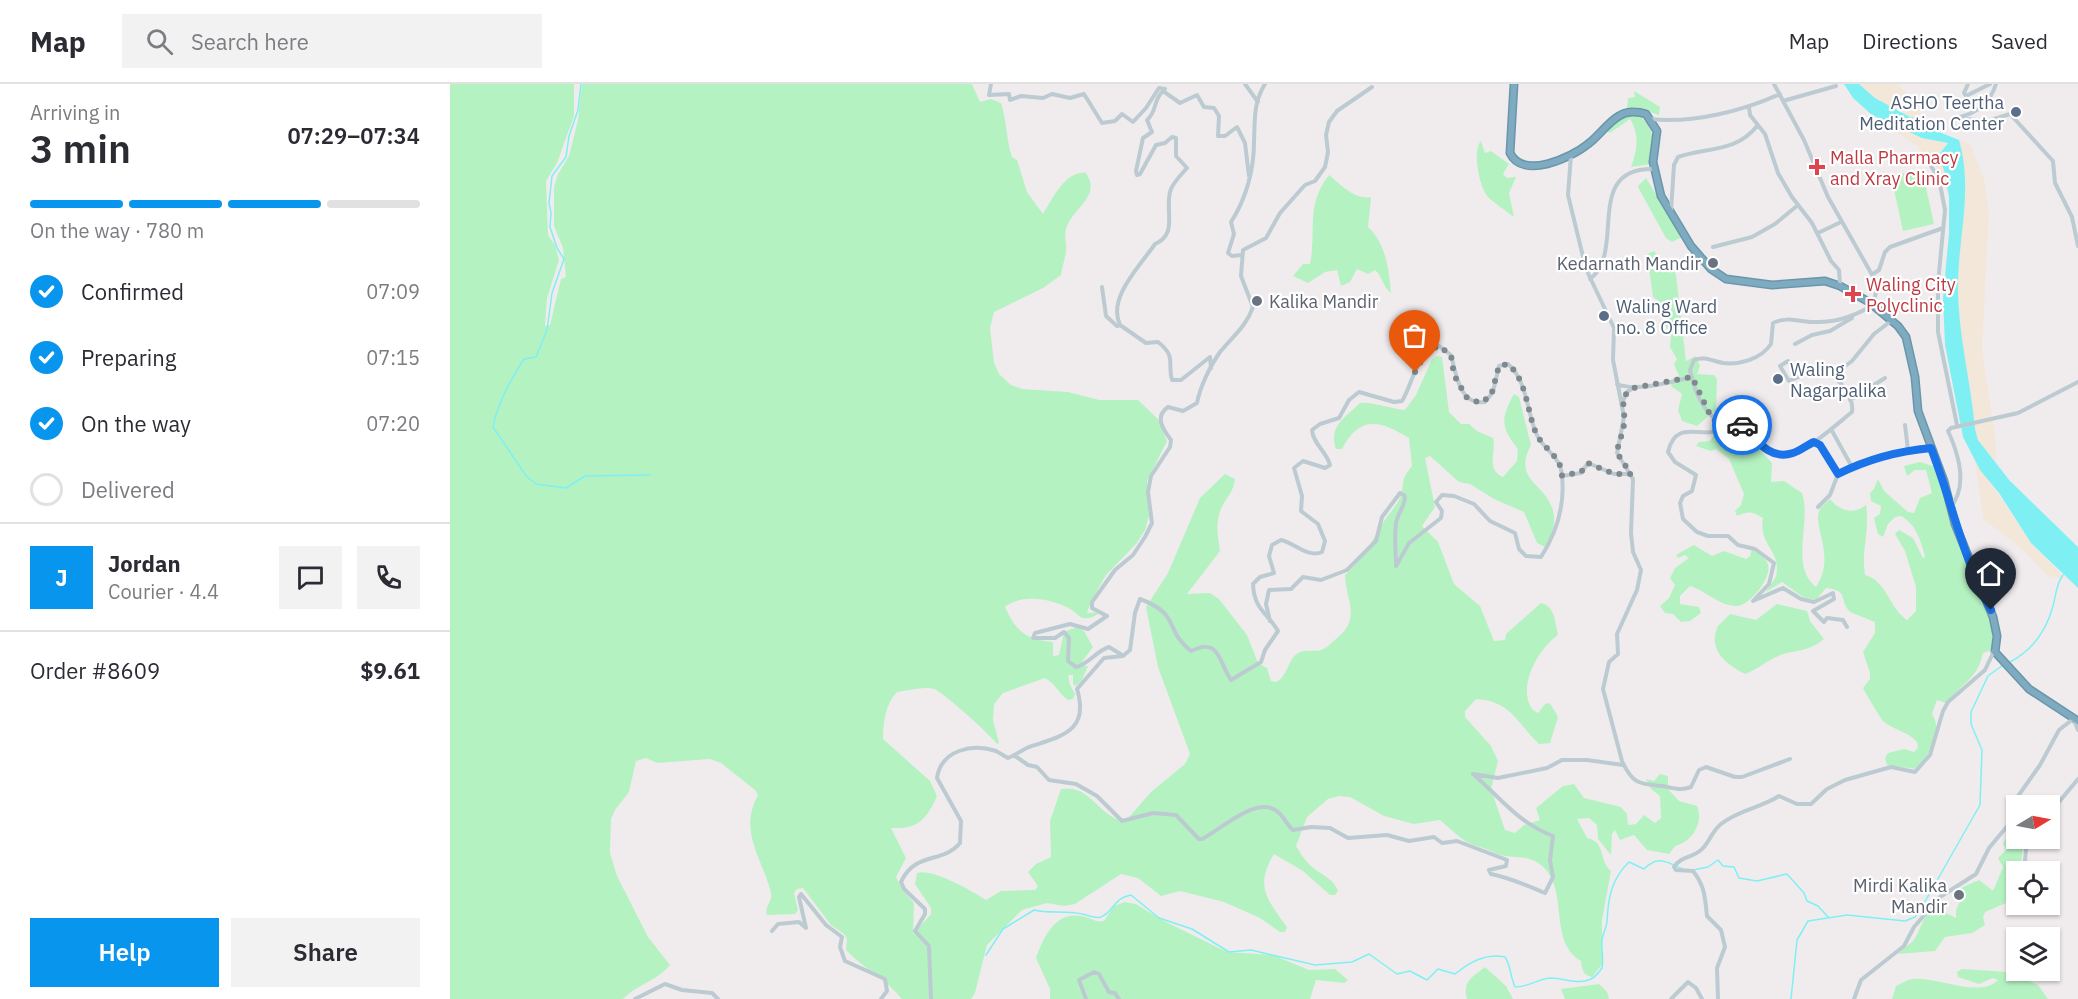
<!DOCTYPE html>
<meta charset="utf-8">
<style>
body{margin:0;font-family:"IBM Plex Sans",sans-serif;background:#f2f2f3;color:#2b2b33;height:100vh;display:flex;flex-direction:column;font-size:22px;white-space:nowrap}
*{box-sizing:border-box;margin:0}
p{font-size:20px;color:#7c7c81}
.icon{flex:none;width:33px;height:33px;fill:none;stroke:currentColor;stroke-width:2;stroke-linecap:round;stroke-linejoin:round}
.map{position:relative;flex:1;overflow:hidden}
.side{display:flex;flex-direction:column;background:#fff;width:450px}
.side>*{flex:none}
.needle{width:39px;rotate:80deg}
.tools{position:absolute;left:1556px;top:711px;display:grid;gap:12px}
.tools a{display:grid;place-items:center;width:54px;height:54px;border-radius:0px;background:#fff;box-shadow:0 2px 4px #0004;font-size:30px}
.pin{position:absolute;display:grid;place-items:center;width:51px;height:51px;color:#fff;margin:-62px -26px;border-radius:50% 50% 50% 0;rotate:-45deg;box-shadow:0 0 6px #0007}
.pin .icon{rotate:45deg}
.courier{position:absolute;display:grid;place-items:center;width:60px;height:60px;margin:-30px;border:4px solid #1a73e8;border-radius:50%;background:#fff;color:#222;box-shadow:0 2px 8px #0007}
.summary em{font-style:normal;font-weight:600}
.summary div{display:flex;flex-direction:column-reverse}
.summary{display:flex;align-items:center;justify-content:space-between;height:102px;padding:0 30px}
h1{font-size:39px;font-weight:600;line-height:45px}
.bar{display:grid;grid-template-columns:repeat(4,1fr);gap:9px 6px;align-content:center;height:72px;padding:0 30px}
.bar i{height:8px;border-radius:4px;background:#e1e1e2}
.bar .active{background:#0895ed}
.bar p{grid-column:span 4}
.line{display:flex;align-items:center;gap:15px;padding:0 30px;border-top:2px solid #e1e1e2}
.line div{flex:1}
.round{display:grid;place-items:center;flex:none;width:63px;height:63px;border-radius:0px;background:#f2f2f3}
ol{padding:0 30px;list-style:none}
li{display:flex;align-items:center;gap:18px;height:66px}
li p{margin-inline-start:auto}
li .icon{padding:6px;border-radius:50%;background:#0895ed;color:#fff;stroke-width:4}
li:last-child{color:#7c7c81}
li i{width:33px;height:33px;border:3px solid #e1e1e2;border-radius:50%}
.action{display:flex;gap:12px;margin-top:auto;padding:12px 30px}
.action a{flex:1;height:69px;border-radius:0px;background:#0895ed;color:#fff;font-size:24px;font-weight:600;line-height:69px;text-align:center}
.action a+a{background:#f2f2f3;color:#2b2b33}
header{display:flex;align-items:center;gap:36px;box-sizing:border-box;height:84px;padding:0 30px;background:#fff;border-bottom:2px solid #e1e1e2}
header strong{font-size:28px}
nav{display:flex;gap:33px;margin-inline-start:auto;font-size:21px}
.search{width:420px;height:54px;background:#f2f2f3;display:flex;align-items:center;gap:15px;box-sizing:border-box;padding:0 21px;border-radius:0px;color:#7c7c81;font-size:22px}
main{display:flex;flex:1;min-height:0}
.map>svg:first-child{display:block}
.green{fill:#b5f2c2}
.sand{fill:#f3e7da}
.water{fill:#7ef0f4}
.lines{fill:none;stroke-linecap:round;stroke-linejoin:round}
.stream{stroke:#7ef0f4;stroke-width:1.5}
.highway-casing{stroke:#6a96ac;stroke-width:9}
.minor{stroke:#bbcbd1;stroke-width:4}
.highway{stroke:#7fabc1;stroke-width:6}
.done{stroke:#80898e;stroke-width:6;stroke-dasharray:0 10.8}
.route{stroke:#1a73e8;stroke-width:8}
.service-dot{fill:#5c6f8a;stroke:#fff;stroke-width:2}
.health-dot{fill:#e0444e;stroke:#fff;stroke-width:2}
.worship-dot{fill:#6b7280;stroke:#fff;stroke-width:2}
.labels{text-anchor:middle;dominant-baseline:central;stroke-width:4.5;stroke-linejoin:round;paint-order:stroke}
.service-label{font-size:18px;fill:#4e5e75;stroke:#fff;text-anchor:start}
.health-label{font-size:18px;fill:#be3a42;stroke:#fff;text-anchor:start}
.worship-label{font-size:18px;fill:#5b616d;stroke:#fff;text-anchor:end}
</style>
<header>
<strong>Map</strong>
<div class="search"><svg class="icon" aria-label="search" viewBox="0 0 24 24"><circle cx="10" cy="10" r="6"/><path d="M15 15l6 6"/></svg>Search here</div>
<nav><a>Map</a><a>Directions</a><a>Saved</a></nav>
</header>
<main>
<section class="side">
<div class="summary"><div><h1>3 min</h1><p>Arriving in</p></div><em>07:29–07:34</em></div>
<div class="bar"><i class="active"></i><i class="active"></i><i class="active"></i><i></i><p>On the way · 780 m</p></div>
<ol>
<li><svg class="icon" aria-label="check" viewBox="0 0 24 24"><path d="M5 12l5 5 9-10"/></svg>Confirmed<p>07:09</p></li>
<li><svg class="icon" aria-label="check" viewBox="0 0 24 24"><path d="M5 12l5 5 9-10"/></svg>Preparing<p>07:15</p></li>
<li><svg class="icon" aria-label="check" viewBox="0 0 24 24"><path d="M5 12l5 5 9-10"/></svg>On the way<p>07:20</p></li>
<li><i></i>Delivered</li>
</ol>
<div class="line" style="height:108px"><b class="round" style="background:#0895ed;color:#fff">J</b><div><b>Jordan</b><p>Courier · 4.4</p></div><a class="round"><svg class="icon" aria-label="chat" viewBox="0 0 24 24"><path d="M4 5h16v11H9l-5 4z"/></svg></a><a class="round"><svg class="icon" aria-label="phone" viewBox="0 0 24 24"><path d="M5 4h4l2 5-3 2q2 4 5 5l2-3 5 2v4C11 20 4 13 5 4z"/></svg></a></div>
<div class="line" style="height:78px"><div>Order #8609</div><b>$9.61</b></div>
<div class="action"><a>Help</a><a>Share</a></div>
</section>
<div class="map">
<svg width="1628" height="915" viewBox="0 0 1628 915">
<rect width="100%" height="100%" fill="#f0eced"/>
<path class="green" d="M0 0H124V32L107 79 96 97 98 151 105 161 109 176 97 214 95 242 100 241 111 195 116 193 113 164 104 142V103L108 90 119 72 128 36 132 0H522L530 18 541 15 551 19C557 37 556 55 562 73L567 76 577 108 593 130C602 116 615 86 636 89 652 113 623 123 616 145 614 153 617 160 616 168 615 175 612 183 611 191L593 204 544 228 540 244 544 279 549 290 561 301 572 305 618 308 649 316H688L708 335 717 357 697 397 699 432 695 446 686 460 656 491 642 515 637 529 651 528C645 532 640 535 633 534 629 533 625 528 622 526 603 515 572 509 555 523 566 548 577 556 603 558V572L609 571 614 548 627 543 634 547 643 563 629 582H638L632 596 626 602 623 600V591H618L620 601 625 610 623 615 618 616C608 609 606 600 595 594L553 609 544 620 543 636 549 659 547 660C543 653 492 607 484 605 474 602 458 607 447 608 435 621 433 639 433 655L480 697 487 712C476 737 467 745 441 744L456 774 446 793 453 807 464 819 463 850 481 830V824L465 800 467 789C482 784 522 807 536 816L551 807 585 806 588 802 578 788 586 780 601 773 600 737 611 705C635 701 644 721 661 732 665 735 670 736 674 739L701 708 735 680 740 670 708 583 696 523 718 489 750 414 775 390 785 395C784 408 776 413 771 425 765 438 768 453 770 467L737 510 760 509 769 515 797 551 808 579 817 584 821 597 826 598C838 593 837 576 848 569 855 565 864 568 871 566 877 564 882 558 886 555 912 534 896 518 895 491 915 473 919 461 933 439 938 430 948 421 951 411 955 395 950 397 962 382L959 354C931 337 910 330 892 365H886C878 342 895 334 910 319 920 317 942 325 955 326L966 311 982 275 987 272 992 273 999 328 1011 340H1019L1027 347 1043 354C1047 368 1035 385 1053 393L1067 377 1068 365C1051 344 1050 335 1064 310L1069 313 1081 361C1061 399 1100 399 1104 432 1105 442 1100 454 1097 464L1087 459 1074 428 1044 415 1020 400 1009 398 980 372 975 374 985 423 972 442 988 458 1004 500 1030 522 1044 557 1055 556 1056 550 1091 519C1105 522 1105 538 1108 551 1088 565 1066 604 1083 626L1088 629 1095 620 1100 619 1108 633 1100 659 1089 660C1067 639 1061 617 1026 615L1015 627V633L1041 662 1048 677 1041 705 1055 746 1065 749 1074 741 1090 736 1086 724 1113 702 1124 700 1134 714 1171 723 1177 730 1178 741 1186 740 1194 731 1205 739 1211 734 1210 712 1201 705 1196 695 1204 697 1210 690 1218 692V705L1229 717 1247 722C1254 739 1242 758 1225 762L1219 770 1197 766 1184 751 1170 756 1165 746 1162 750 1161 771 1148 755 1147 741 1139 734 1127 735 1137 754C1156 757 1149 778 1161 787L1152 836V881L1142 893C1133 891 1132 886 1131 877 1099 858 1118 813 1096 786 1080 767 1062 777 1045 769 1036 764 1024 762 1015 757 1007 751 998 743 990 736L964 740 934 732 900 713 889 712 878 715 857 733 846 762C850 768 853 774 858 779 868 790 882 792 888 807L885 811H880L853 787 824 770C805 802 816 814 837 843L835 848H830L810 834 774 818 730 807 711 812 688 794 671 790 625 820 614 822 597 819 572 826 537 861 525 909 521 915H452C436 895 413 884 396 866L397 855 394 850 381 841 353 804 347 805 344 809 348 826 345 830 317 831C314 822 323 818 321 809 312 773 288 748 308 711L305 706 271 679 260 675 207 679 196 674 186 677 179 708 165 726 161 735 160 769 167 792 198 853 220 881C204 899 189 899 173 915H0Z
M1184 7 1210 23 1209 31 1185 23 1177 25 1178 14 1185 13Z
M1175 30 1189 31C1209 51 1201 56 1201 80L1181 83C1187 66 1190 51 1180 35L1160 49 1155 46Z
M1031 57 1035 69 1041 67 1059 80 1053 90 1057 94 1066 93 1059 109 1064 133C1060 130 1040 116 1037 112 1029 101 1022 67 1031 57Z
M1472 85 1484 140 1453 147 1441 92Z
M879 91C891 101 905 116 921 113L918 143C936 159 939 186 941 209 932 202 933 193 925 186L918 190 907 185 900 198 891 202 887 186 875 188 858 199 843 192 853 180H860C867 145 855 122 879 91Z
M1196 94 1232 153 1222 158 1216 154 1189 105 1188 102Z
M1204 167 1215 182H1222L1226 191 1236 277 1246 272 1250 282 1247 290 1264 291 1267 295 1266 326 1247 342 1232 337 1228 326 1232 310 1221 302 1223 294 1229 292 1224 280 1227 275 1220 263 1221 251 1215 241 1210 218 1203 213 1197 170Z
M1266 347H1269L1286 364 1301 356 1322 379 1321 398 1334 397 1352 409C1362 437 1339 482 1366 503 1387 471 1361 442 1370 425 1372 422 1377 418 1380 415 1389 427 1404 431 1416 421 1420 447 1411 466 1415 491 1437 497 1439 524 1457 536L1466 527V503L1455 467 1445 450 1449 446 1463 454 1473 474 1475 473C1471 457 1466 440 1451 432L1445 433 1438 440 1433 453 1428 450 1424 434 1430 430 1431 422 1421 417 1420 409 1424 405 1428 395 1434 407 1458 428 1464 429 1470 414 1482 409 1476 386H1465L1457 392 1454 382 1470 378 1486 383 1500 438 1542 542V566L1533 569C1527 596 1513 598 1496 619L1487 616 1482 630C1494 648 1479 671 1466 685L1437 681 1435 674 1438 669 1454 665 1464 668 1468 664 1467 658C1457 647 1444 646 1434 638 1430 634 1416 610 1413 604L1420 595V589L1413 568 1425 549V538L1400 528C1388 515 1400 507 1376 504L1366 516 1353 513 1332 498 1316 508C1318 503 1324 498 1326 492 1332 467 1308 461 1313 434 1301 427 1298 427 1287 432L1285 427 1291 421 1294 410 1279 375 1266 365 1261 367 1246 362 1249 358 1260 357Z
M1244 461 1262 472 1274 467 1296 475 1300 472 1302 465C1308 470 1316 473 1318 481 1322 494 1299 523 1286 522 1268 521 1256 507 1240 502L1230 512V520L1249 523 1251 529 1240 537 1231 538 1223 530 1215 529 1210 522 1219 514 1225 501 1220 494 1225 484 1239 474 1235 471 1228 474 1226 471Z
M1327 520 1357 527 1360 537 1374 555C1354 571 1343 564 1324 574 1314 579 1306 586 1295 590 1276 580 1257 566 1268 542L1280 530 1306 536Z
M1562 745 1566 746V754L1574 755 1570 787 1566 788V810L1563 816 1535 828 1533 833 1535 841 1522 849 1495 853 1485 867 1448 870C1452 865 1460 860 1463 857 1472 846 1471 829 1488 825L1506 834V826L1513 811 1509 805 1529 796 1542 806 1544 805 1553 783 1548 774 1556 766 1553 759Z
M675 818 686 820 710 835 777 868 823 871 859 886 885 885 898 896 894 899 866 896 860 915H600V905L586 874C593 854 605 827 631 832 640 833 646 839 654 837L664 822Z
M1035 883 1056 902 1063 915H1017C1012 898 1022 893 1035 883Z
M1512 885 1557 888 1588 901 1598 915H1442L1446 902C1451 900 1458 895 1463 895 1487 892 1529 915 1548 896L1543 894 1529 900 1508 893 1507 888Z
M1149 900 1157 908 1159 915H1115L1111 905Z"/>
<path class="sand" d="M1409 0H1449L1474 35 1460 33 1425 14Z
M1424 32 1472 54 1498 59 1488 72 1494 86 1499 113 1486 81 1465 61Z
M1509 56 1520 60 1534 95 1539 127 1532 267 1546 357V378L1528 356 1525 345C1521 296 1507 248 1508 198 1509 150 1523 104 1509 56Z
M1525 376 1581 459 1616 495 1598 492 1572 465 1533 435Z"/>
<path class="water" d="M1394 0H1409L1425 14 1460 33 1474 35 1484 46 1509 56C1523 104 1509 150 1508 198 1507 248 1521 296 1525 345L1528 356 1560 397 1628 463V504L1581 459 1549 409 1530 386 1513 353 1495 261 1493 214 1499 149V113L1494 86 1488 72 1498 59 1472 54 1422 31 1403 14Z"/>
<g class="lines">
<path class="stream" d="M131 0 128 26 119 52 116 73 102 92 99 119 101 129 100 143 107 164 114 175 102 209 97 246 86 273 74 275C61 295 47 319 43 343L77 393 86 400 116 404 135 392 200 391
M1558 579C1582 567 1596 548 1603 522 1606 511 1606 500 1613 491
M1243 786 1258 783 1268 776 1273 782 1284 783 1289 794 1307 797 1337 790 1354 809 1357 817 1368 822 1378 833
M536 871 553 845 584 826C600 830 616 826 632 830 638 831 645 835 651 833 665 827 663 814 681 811L709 834 742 845 779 868 801 866 865 881 902 878 919 870 947 890 960 887 977 896 988 885 1005 890C1020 878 1035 869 1055 873 1061 882 1060 892 1065 903 1079 903 1090 894 1101 894 1122 895 1138 906 1152 884 1154 875 1151 865 1152 856 1153 850 1156 844 1157 838 1158 815 1161 795 1179 778L1194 785C1209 770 1217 779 1233 785
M1341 915 1347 856 1358 837 1397 831 1455 837 1465 833 1469 828 1530 721 1532 666 1521 640V628L1538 592 1553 581"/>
<defs>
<path id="highway" d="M1064 0 1060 69C1073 96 1121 74 1138 60 1149 52 1157 39 1169 32 1176 27 1187 27 1196 30L1207 47 1203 78 1211 112 1241 162 1261 185 1276 195 1322 201 1375 197 1390 202 1419 218 1448 242 1456 253 1465 293 1468 327 1494 397 1505 440 1543 533 1547 552 1545 568 1579 605 1628 637"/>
</defs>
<use href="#highway" class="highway-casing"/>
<path class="minor" d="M541 0 539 11 559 10 560 16 571 12 593 14 602 10 620 14 634 10 652 39 665 37 672 30 683 38 696 24 709 4 715 5
M795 0 808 18
M1518 0 1514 9 1516 12 1540 0
M1546 0C1540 20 1526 30 1506 34L1538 37 1560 30 1603 77 1605 99 1622 133 1628 162
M1333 17 1386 2
M1299 23 1300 31 1315 50 1328 89 1342 113 1362 139 1381 177 1389 186 1390 201
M1200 35C1242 40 1292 27 1330 10
M1121 71 1118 111 1136 185 1164 244 1163 276 1174 333 1167 369 1183 395 1181 449 1183 468 1191 486 1187 506 1167 550 1168 570 1159 578 1153 605 1172 677C1183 701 1190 700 1213 702 1223 704 1230 707 1241 703L1249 686 1256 683 1285 693H1292L1340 675
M1481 82 1489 95 1495 126 1488 199V248L1507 341
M1221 127 1224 81 1228 73C1257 63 1286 69 1308 41
M1368 149 1391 138
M1263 163 1302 153 1325 140 1348 121
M791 171 782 172 778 169 784 150 781 138C796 115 804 86 804 58 805 37 803 19 815 0
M1423 190 1429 186 1435 168 1440 163 1493 144
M1140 195C1177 168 1132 82 1205 85
M652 203 656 232 667 242 670 241C657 214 690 182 705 160 728 150 715 128 720 108 722 99 731 91 737 84L726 72V54L722 53 715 59 706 61 690 90 687 91 686 87 693 54 702 48 697 36C707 28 703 16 713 7L730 19 747 11 754 23 764 24 769 32 768 52H775L787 43 795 59 799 92
M670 241 696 259 708 258C727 273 717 279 722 296H731L760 273 761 284
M1345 260 1362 251 1380 247 1402 234
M1348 291 1338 277 1330 282 1339 297C1358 289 1361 285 1383 291 1392 300 1404 315 1402 328 1387 340 1360 365 1341 370 1309 377 1301 342 1289 340 1279 339 1271 346 1262 348 1246 351 1225 338 1218 368L1225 378 1246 391 1242 407 1233 412 1230 419 1233 435 1247 448 1258 452H1278L1288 461 1305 465 1324 479 1319 500 1303 517 1333 504 1351 515 1364 518 1383 509 1384 515 1363 527 1374 538 1377 534 1393 536 1397 543
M1383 291 1402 277 1424 250 1441 237
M1167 300C1185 308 1222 298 1242 293
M1400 316 1435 294
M1172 319 1177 308 1183 304
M1455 341 1458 366
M1275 342C1254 330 1245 310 1240 286L1244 276C1255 272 1262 277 1273 279 1290 281 1311 275 1321 260L1323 239C1337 232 1349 238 1364 238 1386 239 1405 232 1423 221L1427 204 1425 196 1378 113 1354 56 1324 0
M1381 345 1402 383
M1364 358 1370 361 1388 390
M1368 423 1380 411 1388 390C1418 375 1448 367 1481 364
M1500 424C1518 403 1509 371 1498 347L1501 344 1568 329 1628 298
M820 537 816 520 819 506 841 505 853 493 871 496 897 486 926 457 932 433 950 409 955 412C955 422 948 429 946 439 944 454 946 468 946 482L959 459 991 434 992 427 986 418 992 411 1004 412 1024 420 1040 437 1065 449 1069 465 1076 472 1091 473C1107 448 1115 421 1112 392
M672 571 659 563C646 567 639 580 626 583L618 577 619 554 614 548 605 554H583L585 549 620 540 638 545 657 532 642 524V518L665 486 683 471 695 453 702 439 698 408 701 392 720 363 721 356C713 345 704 333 718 323L733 327 747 319C750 303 760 282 770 268 783 252 796 243 803 223L791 192 793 166 816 154 830 129 855 101 865 97 875 83 878 68 876 51 879 38 887 27 922 3
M1624 636 1628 646
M565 672 578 681 587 683 599 696 626 700 647 712 672 737 703 729 726 731 749 755H752C770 746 808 710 828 728 834 733 837 741 843 746L861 743 880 744 898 754 937 751 959 757 984 753 992 759 1007 757 1057 776 1056 782 1039 786 1041 790C1061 794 1076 801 1095 809L1103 793 1100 776 1103 752C1067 738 1051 714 1023 690L1048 694 1097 684 1112 676H1137L1173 681
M1599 730 1628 695
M1574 788 1577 754
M322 847 328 840 349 838 356 844 349 813 351 810 376 841 392 853 390 863 395 877 435 895 437 907 431 915
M185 915 215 900 232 906 262 909 268 915
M481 915 479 862 465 847 475 830V825L454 805 451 798C465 767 493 780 510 759L511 737 487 694C491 666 522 659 546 667 550 669 554 672 558 674 566 671 572 666 579 663 611 652 640 648 627 605L654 574 673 572 680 566 685 529 690 515C731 530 714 546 741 567 770 553 768 577 781 596L811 578 815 566 828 547C818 529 804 526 803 500L810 493 824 489 819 472 822 461 831 456C845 459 857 474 872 468L875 457 868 440 851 427 852 412 844 384 853 377 875 384 880 381C877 368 863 360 862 346L870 340 889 334 899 316 909 308 944 318 952 317C963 299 966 269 989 262L1001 271C1006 289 1009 322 1035 318L1043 308 1049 282 1058 280C1077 296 1077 328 1086 349 1093 366 1111 372 1112 392L1131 389 1138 379 1164 390H1181
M636 915 629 896 644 888 649 890 659 908 665 909 669 915
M1221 915 1238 898 1246 904 1252 915
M1268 915 1267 884 1275 863 1271 846 1257 832C1255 814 1255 802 1243 787L1226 786 1224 783C1231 772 1242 774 1251 766 1259 760 1261 748 1271 740 1290 725 1311 724 1329 712L1347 720H1361L1377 705 1395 696 1441 683 1465 688 1480 671 1493 627 1498 618 1535 586 1545 565
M1404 915 1411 896 1454 862 1464 843 1490 813 1526 790 1539 764 1559 740 1566 715 1590 681 1609 646 1623 635"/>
<use href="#highway" class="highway"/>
</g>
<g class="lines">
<path class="done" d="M965 288C970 278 978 265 989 262L1001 271 1004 291 1017 314 1030 319 1041 312 1049 282 1058 280C1077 296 1077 328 1086 349 1093 365 1112 372 1112 392L1131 388 1138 379 1164 390H1181L1167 369C1168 359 1173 350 1174 340 1176 325 1167 312 1184 304L1242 293 1262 335 1275 342 1292 341"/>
<path class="route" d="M1292 341C1306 355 1319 377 1343 369 1350 367 1357 361 1364 358L1370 361 1388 390C1418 375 1448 367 1481 364 1502 418 1513 475 1541 526"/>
</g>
<g class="service-dot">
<circle cx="1566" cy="28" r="6"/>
<circle cx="1154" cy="232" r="6"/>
<circle cx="1328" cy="295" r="6"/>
</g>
<g class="health-dot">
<path d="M1364 74h6v6h6v6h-6v6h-6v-6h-6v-6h6z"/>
<path d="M1400 201h6v6h6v6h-6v6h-6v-6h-6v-6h6z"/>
</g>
<g class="worship-dot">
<circle cx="1263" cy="179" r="6"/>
<circle cx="807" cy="217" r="6"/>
<circle cx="1509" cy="811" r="6"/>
</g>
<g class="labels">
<g class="service-label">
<text x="1554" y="18" text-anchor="end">ASHO Teertha<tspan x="1554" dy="21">Meditation Center</tspan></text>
<text x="1166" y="222">Waling Ward<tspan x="1166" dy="21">no. 8 Office</tspan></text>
<text x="1340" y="285">Waling<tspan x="1340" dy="21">Nagarpalika</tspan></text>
</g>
<g class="health-label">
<text x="1380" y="73">Malla Pharmacy<tspan x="1380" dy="21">and Xray Clinic</tspan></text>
<text x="1416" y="200">Waling City<tspan x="1416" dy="21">Polyclinic</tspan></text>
</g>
<g class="worship-label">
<text x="1251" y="179">Kedarnath Mandir</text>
<text x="819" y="217" text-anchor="start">Kalika Mandir</text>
<text x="1497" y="801">Mirdi Kalika<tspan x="1497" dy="21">Mandir</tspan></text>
</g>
</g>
</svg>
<div class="tools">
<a><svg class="needle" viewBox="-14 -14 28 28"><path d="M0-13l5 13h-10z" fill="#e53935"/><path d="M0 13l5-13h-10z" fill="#7c7c81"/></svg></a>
<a><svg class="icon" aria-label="locate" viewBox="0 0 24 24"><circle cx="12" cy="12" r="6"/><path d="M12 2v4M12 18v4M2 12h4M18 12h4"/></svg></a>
<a><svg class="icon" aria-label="layers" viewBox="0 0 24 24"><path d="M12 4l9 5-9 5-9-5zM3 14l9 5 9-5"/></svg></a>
</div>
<div class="pin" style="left:965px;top:288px;background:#ea580c"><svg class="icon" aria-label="bag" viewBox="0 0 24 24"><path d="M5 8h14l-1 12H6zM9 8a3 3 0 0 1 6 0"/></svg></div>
<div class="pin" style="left:1541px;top:526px;background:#1f2937"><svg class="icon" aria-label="home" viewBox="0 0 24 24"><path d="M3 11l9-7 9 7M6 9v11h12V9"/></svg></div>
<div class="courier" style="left:1292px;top:341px"><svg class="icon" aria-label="car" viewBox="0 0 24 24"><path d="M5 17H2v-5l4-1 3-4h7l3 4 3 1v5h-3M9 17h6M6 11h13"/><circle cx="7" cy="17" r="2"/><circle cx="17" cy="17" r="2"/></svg></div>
</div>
</main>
